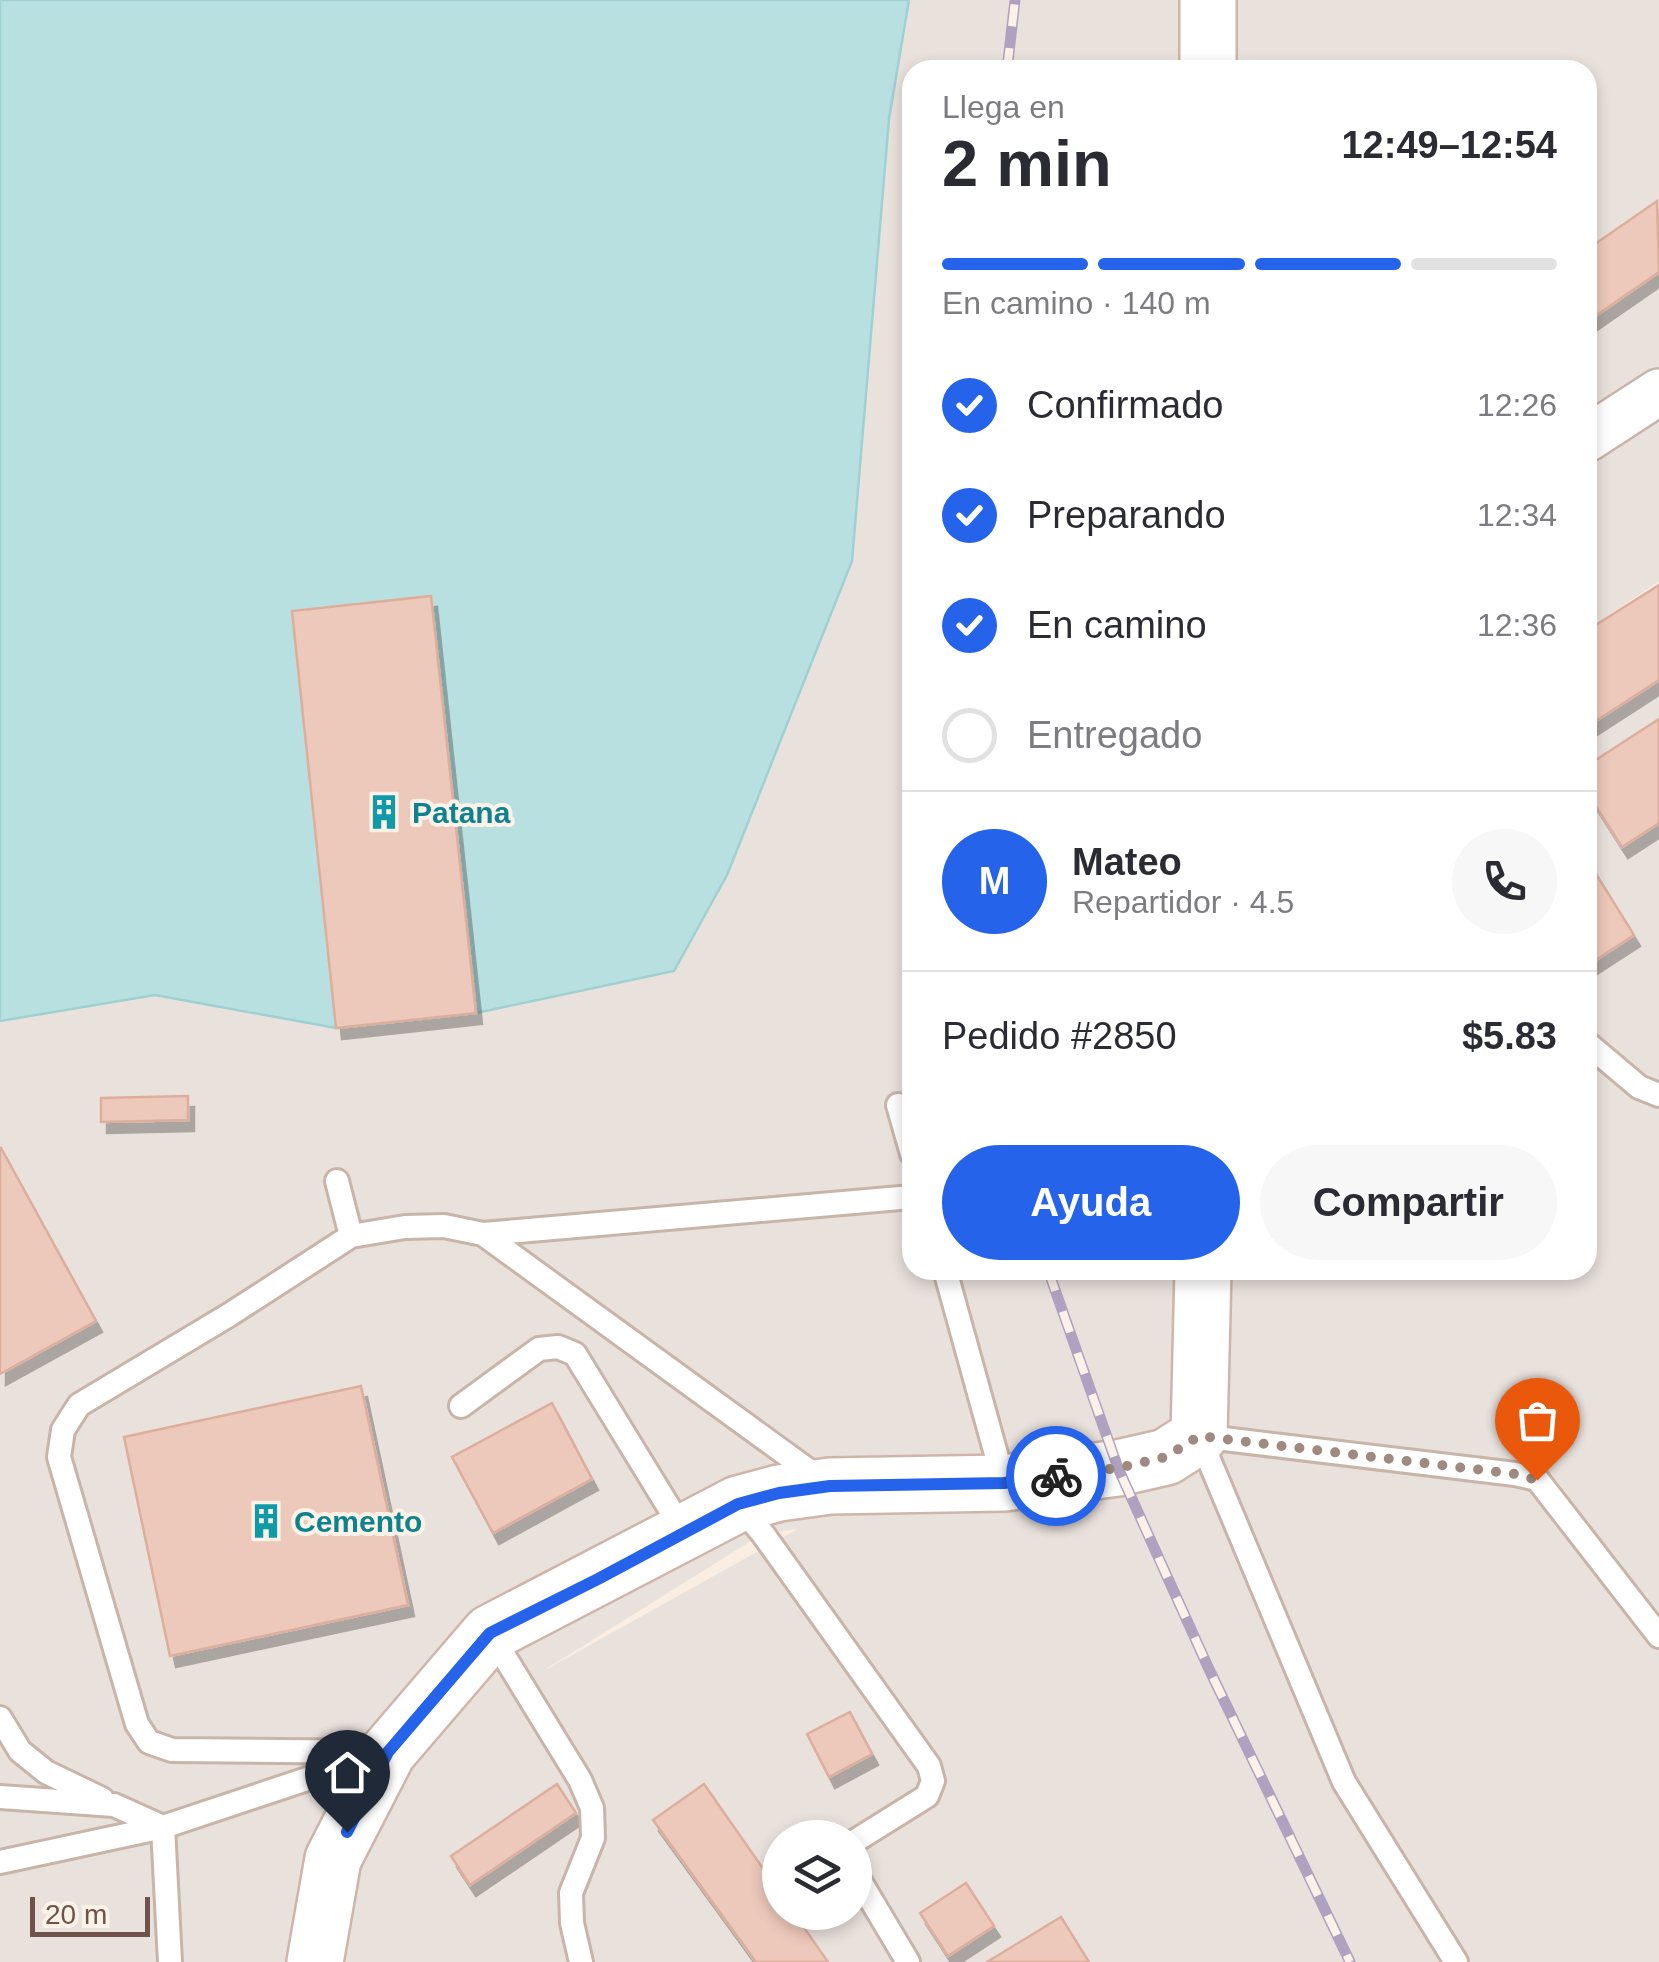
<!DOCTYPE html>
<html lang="es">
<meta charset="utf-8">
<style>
body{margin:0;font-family:Helvetica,sans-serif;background:#f7f7f7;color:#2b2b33;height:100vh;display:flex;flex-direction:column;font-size:38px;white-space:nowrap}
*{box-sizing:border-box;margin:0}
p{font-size:32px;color:#7c7c81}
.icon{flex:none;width:55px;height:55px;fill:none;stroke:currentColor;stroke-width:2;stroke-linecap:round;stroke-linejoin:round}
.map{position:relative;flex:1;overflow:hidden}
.side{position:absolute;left:902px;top:60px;width:695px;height:1220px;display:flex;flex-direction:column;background:#fff;border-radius:30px;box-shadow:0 5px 15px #0003}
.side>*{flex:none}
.tools{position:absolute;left:762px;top:1820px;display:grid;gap:20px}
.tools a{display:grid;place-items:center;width:110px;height:110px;border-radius:50%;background:#fff;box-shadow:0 5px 15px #0003;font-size:50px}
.scale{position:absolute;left:30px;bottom:25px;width:120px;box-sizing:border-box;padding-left:10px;border:5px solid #6f534a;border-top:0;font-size:28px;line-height:35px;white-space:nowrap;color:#6f534a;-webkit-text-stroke:8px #fdf2e7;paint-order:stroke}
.pin{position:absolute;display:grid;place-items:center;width:85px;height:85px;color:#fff;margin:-102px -42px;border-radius:50% 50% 50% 0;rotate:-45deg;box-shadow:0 0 10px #0007}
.pin .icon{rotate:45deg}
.courier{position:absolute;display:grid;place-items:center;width:100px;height:100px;margin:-50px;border:8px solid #2563eb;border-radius:50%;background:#fff;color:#222;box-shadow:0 2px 12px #0007}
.overview em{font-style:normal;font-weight:700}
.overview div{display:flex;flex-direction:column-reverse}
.overview{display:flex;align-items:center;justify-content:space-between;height:170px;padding:0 40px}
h1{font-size:65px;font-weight:700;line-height:75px}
.bar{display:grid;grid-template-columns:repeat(4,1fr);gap:15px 10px;align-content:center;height:120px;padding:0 40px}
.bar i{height:12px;border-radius:8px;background:#e1e1e2}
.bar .on{background:#2563eb}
.bar p{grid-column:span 4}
.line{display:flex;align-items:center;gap:25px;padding:0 40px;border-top:2px solid #e1e1e2}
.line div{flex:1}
.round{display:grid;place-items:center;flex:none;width:105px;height:105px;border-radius:52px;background:#f7f7f7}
ol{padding:0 40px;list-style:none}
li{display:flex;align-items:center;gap:30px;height:110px}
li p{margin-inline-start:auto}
li .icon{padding:10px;border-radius:50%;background:#2563eb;color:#fff;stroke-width:4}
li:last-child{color:#7c7c81}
li i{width:55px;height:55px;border:5px solid #e1e1e2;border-radius:50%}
.action{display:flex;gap:20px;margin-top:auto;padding:20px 40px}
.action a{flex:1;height:115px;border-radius:60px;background:#2563eb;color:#fff;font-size:40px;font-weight:700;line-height:115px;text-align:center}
.action a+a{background:#f7f7f7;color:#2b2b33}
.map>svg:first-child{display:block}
.industrial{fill:#e9e1dc;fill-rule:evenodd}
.water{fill:#b8e0e1;stroke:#9fd0d2;stroke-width:2.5}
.building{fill:#edc9bb;stroke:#deae9d;stroke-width:2.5;filter:url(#shadow)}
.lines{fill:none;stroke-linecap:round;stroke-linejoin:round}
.lane-casing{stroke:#c9b4a9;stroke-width:28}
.street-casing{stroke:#c9b4a9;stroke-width:50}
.secondary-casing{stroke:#cfb5a9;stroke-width:60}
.lane{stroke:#fff;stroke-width:22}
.street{stroke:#fff;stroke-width:45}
.secondary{stroke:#fff;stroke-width:55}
.rail-casing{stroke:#afa2c1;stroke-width:11}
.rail{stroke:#fdf2e7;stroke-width:8;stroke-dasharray:22;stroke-linecap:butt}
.done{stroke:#a0897f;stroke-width:10;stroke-dasharray:0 18}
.route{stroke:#2563eb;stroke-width:12}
.labels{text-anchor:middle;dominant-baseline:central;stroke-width:8;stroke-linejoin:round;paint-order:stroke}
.culture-label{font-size:30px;font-weight:bold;fill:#0d838f;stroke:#fdf2e7;text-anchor:start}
</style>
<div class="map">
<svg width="1659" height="1962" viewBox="0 0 1659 1962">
<defs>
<filter id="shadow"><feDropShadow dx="6" dy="11" stdDeviation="0" flood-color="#0004"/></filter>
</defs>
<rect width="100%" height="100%" fill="#faede1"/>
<path class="industrial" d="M909 0H1659V581L1593 626 1659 585V1962H0V1021L155 995 336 1028 889 119ZM912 70H1588V1270H912ZM798 1529 547 1669H546L762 1534ZM780 1838H855V1912H780Z"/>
<path class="water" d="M0 0H909L889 119 852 561 727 875 674 971 476 1013 336 1028 155 995 0 1021Z"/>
<path class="building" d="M1657 201 1659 272 1588 321V249Z
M1659 585V680L1588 726V630Z
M431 596 476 1013 336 1028 292 611Z
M1659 719V823L1622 847 1588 794V765Z
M1588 861 1634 935 1588 965Z
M188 1096V1120L101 1122V1098Z
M1 1148 96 1321 0 1374V1149Z
M361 1386 408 1605 170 1656 124 1437Z
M552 1403 592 1479 493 1533 452 1457Z
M850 1712 872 1754 829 1777 807 1734Z
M557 1784 576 1813 470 1885 451 1856Z
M704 1784 780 1893V1912H793L828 1962H756L653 1820Z
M966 1883 994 1926 948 1956 920 1913Z
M1061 1917 1089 1962H987Z"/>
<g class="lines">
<defs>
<path id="lane" d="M1588 1044 1639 1087 1659 1095
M898 1105 912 1154
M337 1181 351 1236 229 1315 79 1405 63 1430 59 1457 137 1724 149 1742 172 1750 385 1752
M483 1234 912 1197
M351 1236 405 1227 444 1226 483 1234 823 1481
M945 1270 1004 1483
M461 1406 539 1349 558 1347 575 1354 684 1532
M738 1504 763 1534 929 1766 933 1781 927 1796 855 1841
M490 1633 580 1780 592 1808 593 1838 571 1893 572 1923 581 1962
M0 1718 20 1751 46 1772 102 1799
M0 1797 114 1805 163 1827 370 1758
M0 1862 163 1827 170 1962
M855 1873 908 1962
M1456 1962 1344 1782 1199 1436 1515 1474 1537 1479 1659 1636"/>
<path id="street" d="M1588 438 1659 392"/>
<path id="secondary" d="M1208 0V70
M315 1962 333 1859 388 1752 490 1633 738 1504 779 1493 830 1486 1004 1483 1118 1468 1166 1457 1199 1436 1203 1270"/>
</defs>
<use href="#lane" class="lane-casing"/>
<use href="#street" class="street-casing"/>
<use href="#secondary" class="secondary-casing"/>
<use href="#lane" class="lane"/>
<use href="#street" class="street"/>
<use href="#secondary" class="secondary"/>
<defs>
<path id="rail" d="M1007 70 1015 0
M1048 1270 1118 1468 1208 1667 1350 1962"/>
</defs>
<use href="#rail" class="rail-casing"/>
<use href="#rail" class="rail"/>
</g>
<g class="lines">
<path class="done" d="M1056 1476 1118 1468 1166 1457 1199 1436 1515 1474 1537 1480"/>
<path class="route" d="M347 1832 388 1752 490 1633 598 1579 738 1504 779 1493 830 1486 1004 1483 1056 1476"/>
</g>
<defs>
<symbol id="building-bare" viewBox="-9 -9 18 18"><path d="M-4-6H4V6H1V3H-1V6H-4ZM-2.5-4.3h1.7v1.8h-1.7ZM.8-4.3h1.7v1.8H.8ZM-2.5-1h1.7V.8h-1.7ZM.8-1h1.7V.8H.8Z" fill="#0f9aa8" stroke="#fdf2e7" stroke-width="2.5" paint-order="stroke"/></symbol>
</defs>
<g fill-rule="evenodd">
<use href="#building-bare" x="359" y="787" width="50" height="50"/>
<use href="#building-bare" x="241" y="1496" width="50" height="50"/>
</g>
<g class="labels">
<g class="culture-label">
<text x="412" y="812">Patana</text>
<text x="294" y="1521">Cemento</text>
</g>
</g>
</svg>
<div class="tools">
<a><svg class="icon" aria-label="layers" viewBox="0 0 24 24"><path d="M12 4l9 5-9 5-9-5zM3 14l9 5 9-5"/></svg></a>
</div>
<div class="scale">20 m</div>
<div class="pin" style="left:1537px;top:1480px;background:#ea580c"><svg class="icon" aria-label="bag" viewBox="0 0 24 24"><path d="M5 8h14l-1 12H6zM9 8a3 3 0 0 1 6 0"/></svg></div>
<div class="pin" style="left:347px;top:1832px;background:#1f2937"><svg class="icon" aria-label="home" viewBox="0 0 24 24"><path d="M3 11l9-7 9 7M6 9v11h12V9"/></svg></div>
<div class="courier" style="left:1056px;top:1476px"><svg class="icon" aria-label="bike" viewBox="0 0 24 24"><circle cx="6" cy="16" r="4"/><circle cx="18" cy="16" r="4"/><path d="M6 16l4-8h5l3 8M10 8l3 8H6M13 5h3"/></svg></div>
<section class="side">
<div class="overview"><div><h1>2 min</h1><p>Llega en</p></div><em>12:49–12:54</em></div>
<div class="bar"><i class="on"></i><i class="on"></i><i class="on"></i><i></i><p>En camino · 140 m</p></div>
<ol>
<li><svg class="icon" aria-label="check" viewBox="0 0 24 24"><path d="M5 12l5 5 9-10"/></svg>Confirmado<p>12:26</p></li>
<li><svg class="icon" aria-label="check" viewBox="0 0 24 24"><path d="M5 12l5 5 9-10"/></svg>Preparando<p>12:34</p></li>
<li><svg class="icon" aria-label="check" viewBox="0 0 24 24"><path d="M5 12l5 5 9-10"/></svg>En camino<p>12:36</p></li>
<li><i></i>Entregado</li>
</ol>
<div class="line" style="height:180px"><b class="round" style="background:#2563eb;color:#fff">M</b><div><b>Mateo</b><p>Repartidor · 4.5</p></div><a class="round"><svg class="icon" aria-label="phone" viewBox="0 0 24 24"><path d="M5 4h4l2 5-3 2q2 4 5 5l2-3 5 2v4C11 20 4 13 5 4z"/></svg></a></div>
<div class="line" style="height:130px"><div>Pedido #2850</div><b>$5.83</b></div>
<div class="action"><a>Ayuda</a><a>Compartir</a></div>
</section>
</div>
